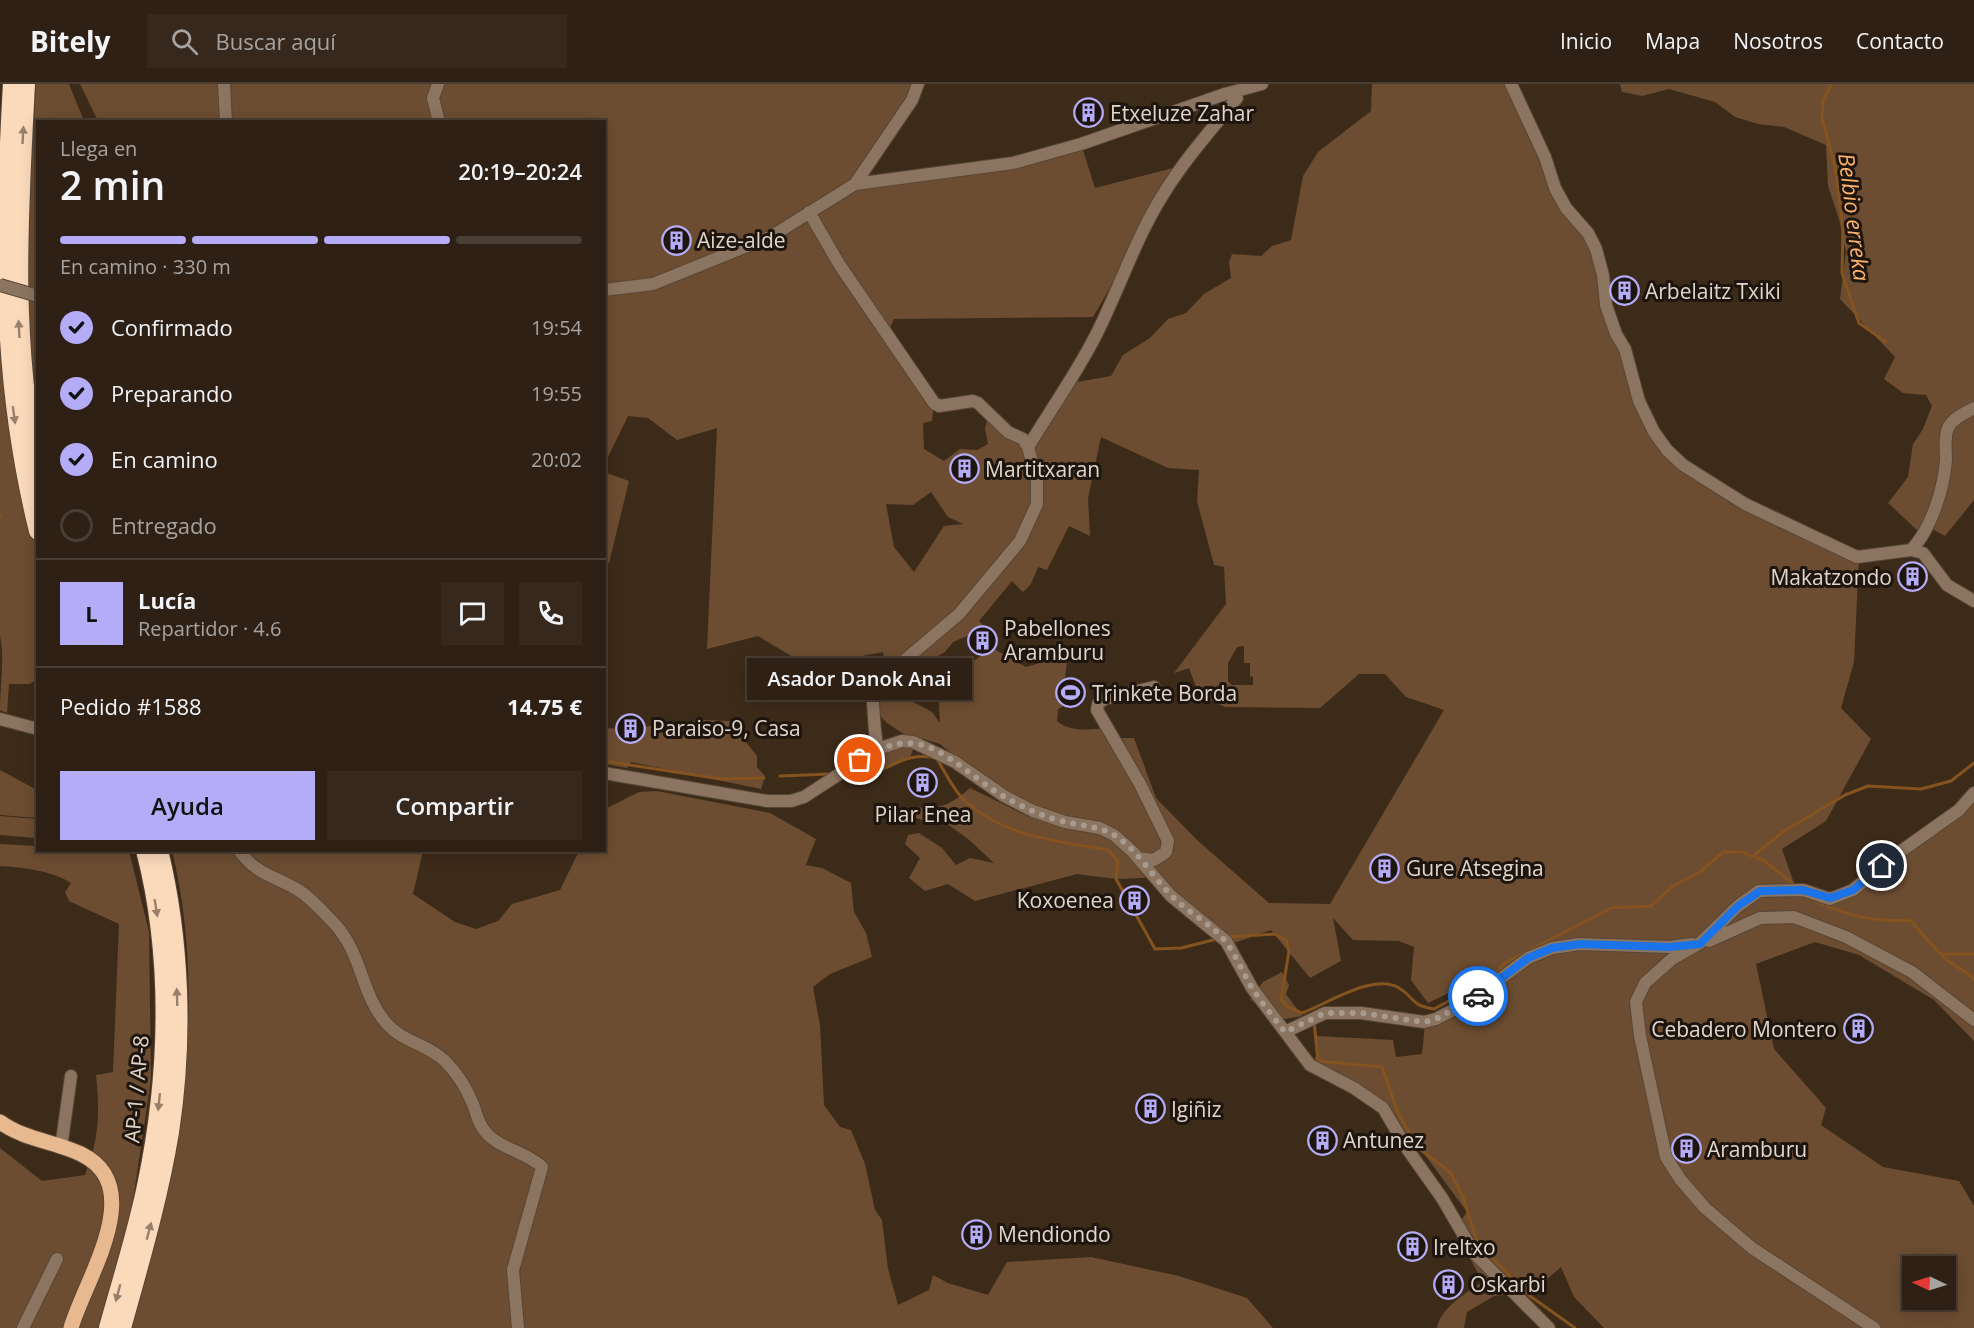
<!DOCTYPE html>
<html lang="es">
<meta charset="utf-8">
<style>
body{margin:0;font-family:"Open Sans",sans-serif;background:#36281d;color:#f1f3f6;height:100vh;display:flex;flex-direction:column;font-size:22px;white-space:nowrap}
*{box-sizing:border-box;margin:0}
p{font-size:20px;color:#a7a3a0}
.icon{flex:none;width:33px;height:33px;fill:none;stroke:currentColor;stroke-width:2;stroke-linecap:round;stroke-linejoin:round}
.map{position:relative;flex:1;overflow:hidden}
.sheet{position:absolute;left:36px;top:36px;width:570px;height:732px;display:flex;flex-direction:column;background:#2e2014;border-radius:0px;box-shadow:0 3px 15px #0003,0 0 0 2px #493e34}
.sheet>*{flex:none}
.needle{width:39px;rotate:274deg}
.fabs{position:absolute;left:1902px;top:1172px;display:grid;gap:12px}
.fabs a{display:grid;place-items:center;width:54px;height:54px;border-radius:0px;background:#2e2014;box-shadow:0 3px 15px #0003,0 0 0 2px #493e34;font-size:30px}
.pin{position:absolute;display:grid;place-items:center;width:51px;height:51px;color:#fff;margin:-26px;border:3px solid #fff;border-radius:50%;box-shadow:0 2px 6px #0007}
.courier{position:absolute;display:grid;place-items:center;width:60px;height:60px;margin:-30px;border:4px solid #1a73e8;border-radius:50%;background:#fff;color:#222;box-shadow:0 2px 8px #0007}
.bubble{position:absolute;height:42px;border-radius:0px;background:#2e2014;box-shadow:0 3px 15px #0003,0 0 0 2px #493e34;font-size:20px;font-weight:600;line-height:42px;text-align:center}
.headline em{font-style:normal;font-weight:600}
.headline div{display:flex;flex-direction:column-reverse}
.headline{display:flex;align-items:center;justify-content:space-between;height:102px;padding:0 24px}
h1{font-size:39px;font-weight:600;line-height:45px}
.bar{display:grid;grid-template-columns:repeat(4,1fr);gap:9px 6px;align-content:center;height:72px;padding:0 24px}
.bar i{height:8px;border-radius:4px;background:#493e34}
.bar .current{background:#b5acf8}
.bar p{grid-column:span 4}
.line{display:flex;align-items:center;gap:15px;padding:0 24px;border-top:2px solid #493e34}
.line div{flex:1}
.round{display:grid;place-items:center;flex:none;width:63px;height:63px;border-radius:0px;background:#36281d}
ol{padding:0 24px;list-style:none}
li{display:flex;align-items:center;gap:18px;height:66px}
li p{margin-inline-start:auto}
li .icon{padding:6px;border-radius:50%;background:#b5acf8;color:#111;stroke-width:4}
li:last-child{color:#a7a3a0}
li i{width:33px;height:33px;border:3px solid #493e34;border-radius:50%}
.action{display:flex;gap:12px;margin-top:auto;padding:12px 24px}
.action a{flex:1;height:69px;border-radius:0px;background:#b5acf8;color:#111;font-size:24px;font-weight:600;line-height:69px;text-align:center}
.action a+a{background:#36281d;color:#f1f3f6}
header{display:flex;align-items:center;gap:36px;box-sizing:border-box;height:84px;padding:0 30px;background:#2e2014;border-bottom:2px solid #493e34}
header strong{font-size:28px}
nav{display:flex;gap:33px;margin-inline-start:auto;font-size:21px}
.search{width:420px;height:54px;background:#36281d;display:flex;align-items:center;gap:15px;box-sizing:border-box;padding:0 21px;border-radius:0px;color:#a7a3a0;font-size:22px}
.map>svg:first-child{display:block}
.green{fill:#6c4d31;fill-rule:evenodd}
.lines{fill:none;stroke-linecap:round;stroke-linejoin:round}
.stream{stroke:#84531f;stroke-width:3}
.minor-casing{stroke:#574636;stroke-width:14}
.major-casing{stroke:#574636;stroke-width:17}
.highway-casing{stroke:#574636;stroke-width:20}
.minor{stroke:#8b7460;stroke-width:12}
.major{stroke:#e8b88e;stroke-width:15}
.highway{stroke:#fbd9bb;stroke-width:18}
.minor-bridge-casing{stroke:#574636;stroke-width:14;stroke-linecap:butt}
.minor-bridge{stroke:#8b7460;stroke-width:12}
.oneway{fill:#97816d}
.done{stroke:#a89a8d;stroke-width:6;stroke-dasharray:0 10.8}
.route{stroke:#1a73e8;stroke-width:8}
.labels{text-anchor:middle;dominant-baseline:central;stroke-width:6;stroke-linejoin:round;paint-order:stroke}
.poi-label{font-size:21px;fill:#e1d5cb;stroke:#1d150e;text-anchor:start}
.street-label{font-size:21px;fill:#e1d5cb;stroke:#1d150e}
.water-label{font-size:22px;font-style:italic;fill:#fdb36d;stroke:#1d150e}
</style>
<header>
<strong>Bitely</strong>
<div class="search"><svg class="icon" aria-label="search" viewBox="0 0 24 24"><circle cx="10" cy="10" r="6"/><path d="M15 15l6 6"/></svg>Buscar aquí</div>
<nav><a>Inicio</a><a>Mapa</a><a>Nosotros</a><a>Contacto</a></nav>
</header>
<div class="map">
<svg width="1974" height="1244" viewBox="0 0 1974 1244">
<rect width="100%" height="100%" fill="#3d2b1a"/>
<path class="green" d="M36 0H69L84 37 38 38 37 595 30 600H9L7 629 0 626C0 601 5 575 0 552V177L27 154Z
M80 0H926L856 99 1013 79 1081 60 1095 104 1181 82 1093 233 894 235 887 250 934 319 932 337 923 339 924 365 944 377 960 365 977 366 988 360 985 345 988 331 1030 364 1068 306 1077 298 1111 292 1123 271 1150 254 1168 235 1186 229 1204 210 1231 194 1229 178 1232 170 1261 172 1272 162 1291 156 1303 92 1318 68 1371 27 1372 0H1506L1566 124 1588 149 1639 317 1667 366 1745 420 1859 472 1854 578 1841 624 1871 655 1826 737 1782 765 1796 805 1830 816 1974 716V957L1934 916 1859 871 1815 858 1756 880 1774 965 1826 1024 1821 1041 1883 1083 1959 1097 1974 1122V1244H1604L1574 1213 1561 1183 1532 1208 1494 1212 1467 1228 1464 1244H1437C1440 1224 1467 1208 1483 1198L1454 1146 1467 1128 1417 1060 1403 1063 1371 1014 1310 981 1316 973V952L1393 956 1396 973 1422 970 1425 941 1494 902 1477 895 1428 919 1411 896 1414 863 1399 857 1353 856 1333 834 1341 877 1310 894 1271 846 1234 859 1168 803 1152 785 1144 794 1116 795 1077 790 975 817 948 800 925 807 909 794 920 774 905 760 908 751 919 749 942 764 956 781 970 774 994 779 968 755 942 736 930 739 911 732 916 723C939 727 953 719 970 704L1027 732 1029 721 967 682 940 660 917 653 910 674 864 693 847 676 849 669C865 669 884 654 904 650 873 631 876 629 871 593L885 580 883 568 808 582 758 552 707 565 717 344 677 356 648 334 628 332 605 379 604 38 98 37ZM1101 353 1168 384 1199 386 1197 417 1214 481 1224 483 1226 520 1174 589 1189 584 1199 611 1225 623 1320 624 1359 590H1385L1406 613 1444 626 1330 820 1269 819 1197 756 1156 714 1134 654H1121L1113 661 1105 644C1089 646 1070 648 1057 637L1058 625 1062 623 1067 576 1054 575 1026 583 992 564 938 602 940 639 932 628 893 607 906 598 907 574 926 579 945 568 953 558 986 544 979 537 1012 497 1023 508 1031 500 1038 483 1047 486 1069 442 1090 452 1088 414ZM931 408 948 433 963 440 944 442 914 488 894 463 886 420 913 421ZM1244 562V579H1250V592L1253 593V601H1232L1228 597V579L1237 563ZM1912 1182H1946V1215H1912Z
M1620 0H1974V323L1946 347C1941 380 1940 420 1918 447L1888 419 1908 393 1913 360 1923 345 1932 322 1926 311 1903 309 1884 295 1895 273 1840 215 1846 168 1839 135 1828 102 1826 61 1784 43 1758 40 1735 33 1715 18 1669 5 1642 12 1622 8Z
M1974 329V416L1945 452 1934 446 1946 388 1949 349 1963 335Z
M604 388 629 397 609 479 605 478Z
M705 636 729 637 757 672V683L765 692 761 705 631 678 627 684 605 680V644L623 645Z
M0 686 37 706V734L0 731Z
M657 707 770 729 816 755 804 785 806 781 822 784 851 799 854 828 866 849 872 873 830 890 813 903 820 941 824 1021 840 1043 851 1046 865 1080 875 1126 882 1136 888 1185 898 1221 929 1206 933 1191 948 1199 988 1211 1007 1178 1091 1173 1179 1192 1247 1214 1273 1244H130C177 1094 210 922 172 767H423L413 810 455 838 476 845 498 837 512 820 560 806 579 767 604 766 605 725 639 708Z
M0 732 37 735V754L0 751Z
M0 760 37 762 38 766 129 767 149 848 151 995 132 1123 101 1244H0V1064L42 1097 85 1091C99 1055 100 1030 96 991L113 988 119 840 69 817 65 808 71 799C52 787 23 783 0 782Z
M1282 888 1289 901 1286 910 1302 932 1274 937 1250 915 1263 898Z"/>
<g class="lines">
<path class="stream" d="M1831 0 1823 17 1822 34 1835 83 1843 144 1842 189 1859 239 1886 258
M0 431H1
M604 677 721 695 764 694
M780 692 830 690
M846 692C883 696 900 665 936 674 946 688 952 705 965 717 1004 753 1058 757 1108 766L1118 777 1116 795 1155 865 1181 864 1217 855
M1753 772 1784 747 1845 711 1868 702 1921 705 1951 697 1974 679
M1810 814C1840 830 1875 839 1910 836 1923 850 1935 867 1951 879 1960 885 1967 887 1974 896
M1227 853 1275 850 1286 856 1289 867 1281 916 1288 923 1302 929C1325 921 1374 888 1399 904 1416 914 1409 921 1434 925L1491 894 1505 879 1611 824 1651 822 1673 802 1700 788 1723 768H1741L1763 776 1796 802
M1943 870H1974
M1314 937 1318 977 1382 983 1398 1029 1418 1064 1450 1088 1463 1113 1478 1160 1530 1212 1575 1244"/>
<defs>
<path id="minor" d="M224 0 226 38
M438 0 433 14 439 38
M1511 0 1545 73 1555 104 1566 124 1588 149 1596 165 1603 191 1606 221 1616 250 1625 265 1639 317 1654 348 1667 366 1683 381 1745 420 1857 473 1911 466 1923 469 1947 501 1974 517
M855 100 912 16 918 0
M809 128 839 180 934 319 939 322 973 317 978 319 1008 348 1023 355 1028 363 1037 396V420L1020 457 959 530 872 604
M604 206 653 200 772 152 855 100 1013 79 1081 60 1225 10 1262 0
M1028 363C1051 325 1077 289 1097 249 1120 203 1136 153 1164 109 1185 75 1212 45 1237 14L1236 7
M1911 466C1931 446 1944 404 1946 376 1946 366 1944 353 1948 344 1953 334 1965 329 1974 324
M833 587 865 584C877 609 871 638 878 665
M0 635 38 645
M604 689 767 717H791L804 713 878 665 902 657 913 658 955 678 1004 712 1033 727 1065 738 1100 744 1114 751 1132 767 1171 812 1226 857 1252 904 1310 981 1354 1004 1383 1024 1408 1066 1442 1114 1474 1169 1549 1244
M239 766C255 790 275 792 298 806 310 813 322 827 332 837 364 870 359 908 387 940 403 958 427 960 444 976 455 987 466 1003 472 1018 476 1026 477 1036 482 1043 495 1065 525 1066 542 1083L513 1186 518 1244
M1138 774 1154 776 1166 768 1168 757 1140 700 1097 626 1098 620 1104 615 1154 603
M1709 857 1760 834 1794 833 1846 853 1912 888 1974 936
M1285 948 1325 929H1361L1424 938 1436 935 1472 916 1528 874 1552 864 1580 860 1669 863 1692 860
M61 1064 71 992
M23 1244 57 1175
M1874 1244 1752 1164 1705 1124 1680 1095 1666 1073 1640 952 1636 918 1645 899 1672 875 1700 859 1738 822 1759 807 1803 806 1830 815 1853 806 1897 770 1959 726 1974 709"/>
<path id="major" d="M0 1038C25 1056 54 1057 81 1070 149 1103 85 1195 71 1244"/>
<path id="highway" d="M12 0C3 157 0 293 38 447
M26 0C19 130 11 258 38 387
M108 1244C121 1197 136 1150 146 1102 169 993 173 875 145 766
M122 1244C140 1179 159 1115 170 1048 184 956 181 857 159 766"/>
</defs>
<use href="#minor" class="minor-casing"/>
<use href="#major" class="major-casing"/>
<use href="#highway" class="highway-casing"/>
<use href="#minor" class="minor"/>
<use href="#major" class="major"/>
<use href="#highway" class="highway"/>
<defs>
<path id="minor-bridge" d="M0 201 38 212"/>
</defs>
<use href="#minor-bridge" class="minor-bridge-casing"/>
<use href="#minor-bridge" class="minor-bridge"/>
</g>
<defs><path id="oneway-solid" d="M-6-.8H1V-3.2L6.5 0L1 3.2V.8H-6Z" transform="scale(1.5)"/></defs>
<g class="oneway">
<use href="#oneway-solid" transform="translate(23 51) rotate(-87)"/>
<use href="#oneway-solid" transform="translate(19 245) rotate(-93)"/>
<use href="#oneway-solid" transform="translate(14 331) rotate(82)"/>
<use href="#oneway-solid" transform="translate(156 824) rotate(81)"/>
<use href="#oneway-solid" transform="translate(177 913) rotate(-92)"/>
<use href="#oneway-solid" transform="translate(159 1018) rotate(96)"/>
<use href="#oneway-solid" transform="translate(149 1147) rotate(-75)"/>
<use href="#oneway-solid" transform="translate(118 1209) rotate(105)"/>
</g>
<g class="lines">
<path class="done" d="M860 676C926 634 949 680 1003 712 1022 723 1045 734 1066 738 1082 742 1099 742 1114 751 1137 765 1151 791 1170 810 1186 828 1210 838 1225 857 1236 871 1243 889 1252 904 1262 919 1274 934 1285 948L1325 929H1361L1424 938 1436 935 1478 912"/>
<path class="route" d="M1478 912 1528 874 1552 864 1580 860 1669 863 1700 860 1738 822 1760 807 1803 806 1830 814 1853 806 1882 782"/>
</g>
<defs>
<symbol id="building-ring" viewBox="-11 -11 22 22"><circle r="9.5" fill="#1d150e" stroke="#b5acf8" stroke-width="1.5"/><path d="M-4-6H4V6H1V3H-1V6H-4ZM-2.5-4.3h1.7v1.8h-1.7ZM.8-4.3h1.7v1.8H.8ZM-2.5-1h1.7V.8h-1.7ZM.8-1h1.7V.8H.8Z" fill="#b5acf8"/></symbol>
<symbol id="stadium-ring" viewBox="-11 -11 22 22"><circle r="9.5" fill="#1d150e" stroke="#b5acf8" stroke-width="1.5"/><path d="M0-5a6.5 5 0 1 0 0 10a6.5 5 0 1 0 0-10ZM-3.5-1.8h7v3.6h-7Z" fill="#b5acf8"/></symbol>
</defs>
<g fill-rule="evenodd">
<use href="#building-ring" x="1072" y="12" width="33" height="33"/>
<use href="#building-ring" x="660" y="140" width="33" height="33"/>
<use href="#building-ring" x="1608" y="190" width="33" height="33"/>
<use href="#building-ring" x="948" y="368" width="33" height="33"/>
<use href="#building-ring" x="1896" y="476" width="33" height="33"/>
<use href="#building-ring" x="966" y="540" width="33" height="33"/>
<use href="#stadium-ring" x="1054" y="592" width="33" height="33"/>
<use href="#building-ring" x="614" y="628" width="33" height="33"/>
<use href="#building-ring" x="906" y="682" width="33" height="33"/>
<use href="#building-ring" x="1368" y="768" width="33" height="33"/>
<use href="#building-ring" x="1118" y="800" width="33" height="33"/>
<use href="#building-ring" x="1842" y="928" width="33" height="33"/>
<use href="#building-ring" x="1134" y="1008" width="33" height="33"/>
<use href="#building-ring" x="1306" y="1040" width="33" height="33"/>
<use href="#building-ring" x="1670" y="1048" width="33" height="33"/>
<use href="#building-ring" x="960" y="1134" width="33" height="33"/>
<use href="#building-ring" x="1396" y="1146" width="33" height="33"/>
<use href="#building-ring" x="1432" y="1184" width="33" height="33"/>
</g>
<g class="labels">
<g class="poi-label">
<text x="1110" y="29">Etxeluze Zahar</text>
<text x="697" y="156">Aize-alde</text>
<text x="1645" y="207">Arbelaitz Txiki</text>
<text x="985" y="385">Martitxaran</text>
<text x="1892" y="493" text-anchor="end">Makatzondo</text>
<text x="1004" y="544">Pabellones<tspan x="1004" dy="24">Aramburu</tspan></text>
<text x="1092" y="609">Trinkete Borda</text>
<text x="652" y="644">Paraiso-9, Casa</text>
<text x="923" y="730" text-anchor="middle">Pilar Enea</text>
<text x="1406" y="784">Gure Atsegina</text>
<text x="1114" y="816" text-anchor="end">Koxoenea</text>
<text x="1837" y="945" text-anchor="end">Cebadero Montero</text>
<text x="1171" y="1025">Igiñiz</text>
<text x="1343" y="1056">Antunez</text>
<text x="1707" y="1065">Aramburu</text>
<text x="998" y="1150">Mendiondo</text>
<text x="1433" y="1163">Ireltxo</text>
<text x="1470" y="1200">Oskarbi</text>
</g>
<g class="street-label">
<text transform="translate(136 1005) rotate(-85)">AP-1 / AP-8</text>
</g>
<g class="water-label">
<text transform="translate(1855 133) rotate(83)">Belbio erreka</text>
</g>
</g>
</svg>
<div class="fabs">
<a><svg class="needle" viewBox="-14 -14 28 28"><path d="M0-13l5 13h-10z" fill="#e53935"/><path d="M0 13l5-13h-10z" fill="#a7a3a0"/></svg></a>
</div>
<div class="pin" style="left:860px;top:676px;background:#ea580c"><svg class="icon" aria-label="bag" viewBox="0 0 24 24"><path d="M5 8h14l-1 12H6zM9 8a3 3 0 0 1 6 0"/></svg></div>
<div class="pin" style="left:1882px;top:782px;background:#1f2937"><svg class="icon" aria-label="home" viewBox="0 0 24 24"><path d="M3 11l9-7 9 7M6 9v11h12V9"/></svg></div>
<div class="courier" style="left:1478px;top:912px"><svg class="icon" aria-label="car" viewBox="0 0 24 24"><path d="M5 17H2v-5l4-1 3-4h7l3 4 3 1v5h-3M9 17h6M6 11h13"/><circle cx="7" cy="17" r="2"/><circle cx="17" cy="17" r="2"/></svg></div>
<div class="bubble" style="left:747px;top:574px;width:225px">Asador Danok Anai</div>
<section class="sheet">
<div class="headline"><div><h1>2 min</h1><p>Llega en</p></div><em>20:19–20:24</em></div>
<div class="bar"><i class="current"></i><i class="current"></i><i class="current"></i><i></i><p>En camino · 330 m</p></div>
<ol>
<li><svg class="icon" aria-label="check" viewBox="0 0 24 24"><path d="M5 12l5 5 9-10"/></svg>Confirmado<p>19:54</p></li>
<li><svg class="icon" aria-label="check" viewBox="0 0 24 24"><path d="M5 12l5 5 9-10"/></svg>Preparando<p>19:55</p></li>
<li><svg class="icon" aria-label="check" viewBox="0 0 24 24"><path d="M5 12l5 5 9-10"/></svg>En camino<p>20:02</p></li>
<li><i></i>Entregado</li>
</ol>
<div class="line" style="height:108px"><b class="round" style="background:#b5acf8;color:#111">L</b><div><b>Lucía</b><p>Repartidor · 4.6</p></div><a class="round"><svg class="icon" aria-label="chat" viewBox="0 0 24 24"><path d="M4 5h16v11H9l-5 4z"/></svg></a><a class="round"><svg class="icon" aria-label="phone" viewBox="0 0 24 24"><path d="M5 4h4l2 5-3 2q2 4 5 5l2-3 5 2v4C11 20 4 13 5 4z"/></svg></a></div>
<div class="line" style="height:78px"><div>Pedido #1588</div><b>14.75 €</b></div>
<div class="action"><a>Ayuda</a><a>Compartir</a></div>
</section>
</div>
